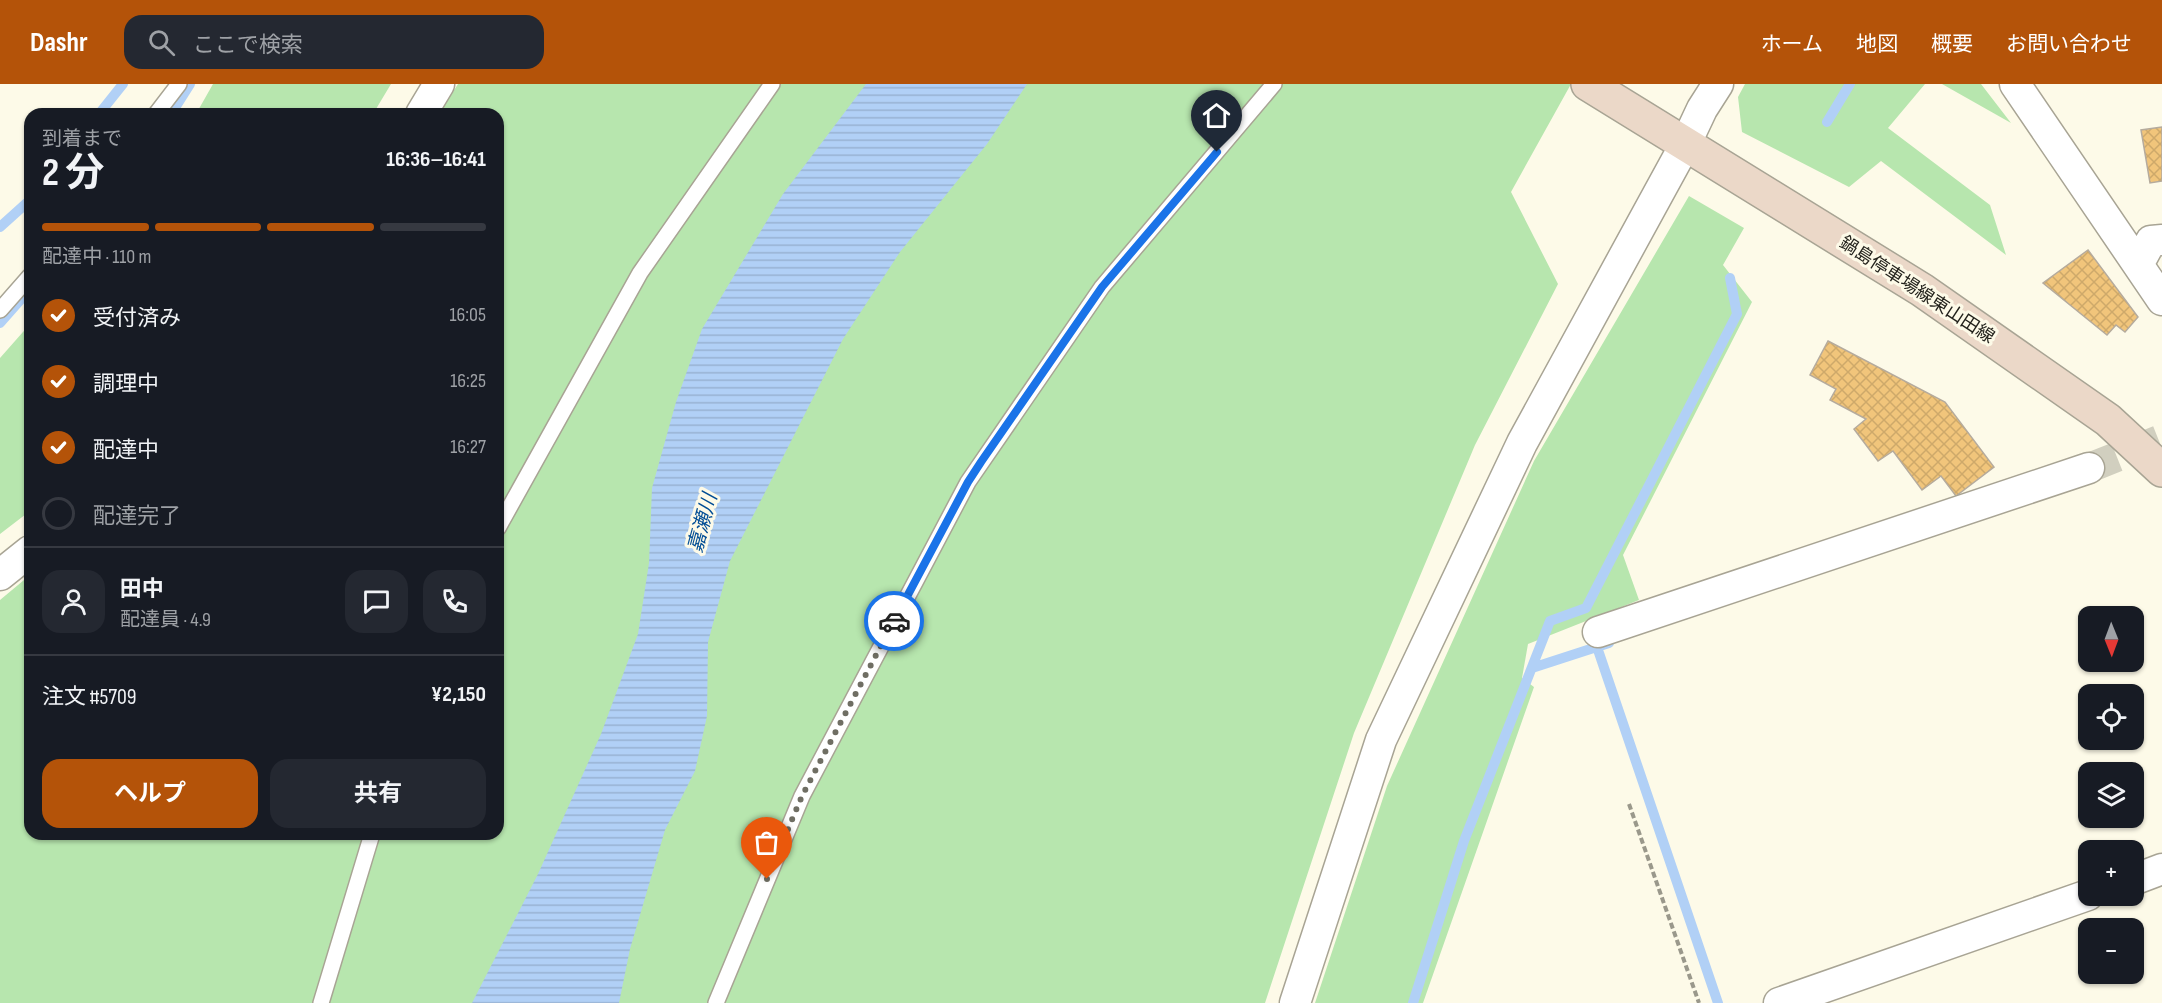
<!DOCTYPE html>
<html lang="ja">
<meta charset="utf-8">
<style>
body{margin:0;font-family:"Sofia Sans Condensed","Noto Sans JP",sans-serif;background:#242831;color:#f1f3f6;height:100vh;display:flex;flex-direction:column;font-size:22px;white-space:nowrap}
*{box-sizing:border-box;margin:0}
p{font-size:20px;color:#9ea1a6}
.icon{flex:none;width:33px;height:33px;fill:none;stroke:currentColor;stroke-width:2;stroke-linecap:round;stroke-linejoin:round}
.map{position:relative;flex:1;overflow:hidden}
.drawer{position:absolute;left:24px;top:24px;width:480px;height:732px;display:flex;flex-direction:column;background:#171b24;border-radius:18px;box-shadow:0 2px 4px #0004}
.drawer>*{flex:none}
.needle{width:39px;rotate:179deg}
.tools{position:absolute;left:2078px;top:522px;display:grid;gap:12px}
.tools a{display:grid;place-items:center;width:66px;height:66px;border-radius:12px;background:#171b24;box-shadow:0 2px 4px #0004;font-size:30px}
.pin{position:absolute;display:grid;place-items:center;width:51px;height:51px;color:#fff;margin:-62px -26px;border-radius:50% 50% 50% 0;rotate:-45deg;box-shadow:0 0 6px #0007}
.pin .icon{rotate:45deg}
.courier{position:absolute;display:grid;place-items:center;width:60px;height:60px;margin:-30px;border:4px solid #1a73e8;border-radius:50%;background:#fff;color:#222;box-shadow:0 2px 8px #0007}
.headline em{font-style:normal;font-weight:700}
.headline div{display:flex;flex-direction:column-reverse}
.headline{display:flex;align-items:center;justify-content:space-between;height:102px;padding:0 18px}
h1{font-size:39px;font-weight:700;line-height:45px}
.bar{display:grid;grid-template-columns:repeat(4,1fr);gap:9px 6px;align-content:center;height:72px;padding:0 18px}
.bar i{height:8px;border-radius:4px;background:#363941}
.bar .active{background:#b45309}
.bar p{grid-column:span 4}
.line{display:flex;align-items:center;gap:15px;padding:0 18px;border-top:2px solid #363941}
.line div{flex:1}
.round{display:grid;place-items:center;flex:none;width:63px;height:63px;border-radius:18px;background:#242831}
ol{padding:0 18px;list-style:none}
li{display:flex;align-items:center;gap:18px;height:66px}
li p{margin-inline-start:auto}
li .icon{padding:6px;border-radius:50%;background:#b45309;color:#fff;stroke-width:4}
li:last-child{color:#9ea1a6}
li i{width:33px;height:33px;border:3px solid #363941;border-radius:50%}
.primary-button{display:flex;gap:12px;margin-top:auto;padding:12px 18px}
.primary-button a{flex:1;height:69px;border-radius:18px;background:#b45309;color:#fff;font-size:24px;font-weight:700;line-height:69px;text-align:center}
.primary-button a+a{background:#242831;color:#f1f3f6}
header{display:flex;align-items:center;gap:36px;box-sizing:border-box;height:84px;padding:0 30px;background:#b45309;color:#fff}
header strong{font-size:28px}
nav{display:flex;gap:33px;margin-inline-start:auto;font-size:21px}
.search{width:420px;height:54px;background:#242831;display:flex;align-items:center;gap:15px;box-sizing:border-box;padding:0 21px;border-radius:18px;color:#9ea1a6;font-size:22px}
.map>svg:first-child{display:block}
.grass{fill:#b7e6ae}
.water{fill:url(#water-rules)}
.lines{fill:none;stroke-linecap:round;stroke-linejoin:round}
.stream{stroke:#b1d0f6;stroke-width:10}
.building{fill:url(#building-cross-hatch);stroke:#b5ab9d;stroke-width:1.5}
.street-tunnel{stroke:#d1cfbf;stroke-width:30;stroke-dasharray:30 15;stroke-linecap:butt}
.lane-casing{stroke:#a8a494;stroke-width:18}
.street-casing{stroke:#a8a494;stroke-width:33}
.secondary-casing{stroke:#a8a494;stroke-width:36}
.path{stroke:#9a988b;stroke-width:4;stroke-dasharray:6 3;stroke-linecap:butt}
.lane{stroke:#fff;stroke-width:15}
.street{stroke:#fff;stroke-width:30}
.secondary{stroke:#ebd8c8;stroke-width:33}
.done{stroke:#6f6e63;stroke-width:6;stroke-dasharray:0 10.8}
.route{stroke:#1a73e8;stroke-width:8}
.labels{text-anchor:middle;dominant-baseline:central;stroke-width:6;stroke-linejoin:round;paint-order:stroke}
.street-label{font-size:18px;fill:#23221c;stroke:#fdfae8}
.water-label{font-size:20px;font-style:italic;fill:#014d95;stroke:#fdfae8}
</style>
<header>
<strong>Dashr</strong>
<div class="search"><svg class="icon" aria-label="search" viewBox="0 0 24 24"><circle cx="10" cy="10" r="6"/><path d="M15 15l6 6"/></svg>ここで検索</div>
<nav><a>ホーム</a><a>地図</a><a>概要</a><a>お問い合わせ</a></nav>
</header>
<div class="map">
<svg width="2162" height="919" viewBox="0 0 2162 919">
<defs>
<pattern id="water-rules" width="6" height="5" patternUnits="userSpaceOnUse" patternTransform="scale(1.5)"><rect width="6" height="5" fill="#b1d0f6"/><path d="M0 2.5h6" fill="none" stroke="#98b2d2"/></pattern>
<pattern id="building-cross-hatch" width="8" height="8" patternUnits="userSpaceOnUse" patternTransform="scale(1.5)"><rect width="8" height="8" fill="#f1c57b"/><path d="M0 0l8 8M0 8l8-8" fill="none" stroke="#cea96a"/></pattern>
</defs>
<rect width="100%" height="100%" fill="#fdfae8"/>
<path class="grass" d="M213 0H391L373 30H196Z
M458 0H1571L1511 108 1558 200 1475 361 1354 649 1265 919H0V516L30 491V750H498V30H439Z
M1745 0H1925L1888 44 1990 121 2006 171 1881 77 1849 103 1742 48 1738 13Z
M1942 0H1981L2011 39Z
M1689 112 1744 144 1723 181 1752 218 1623 471 1639 516 1528 560 1522 594 1534 603 1423 919H1315L1387 702 1534 377Z
M30 240V427L0 450V274Z"/>
<path class="water" d="M866 0H1027L987 60 900 168 843 255 730 477 708 558 707 632 695 687 665 746 630 865 619 919H472L538 790 601 650 638 550 649 479 652 404 676 318 702 245 783 110Z"/>
<g class="lines">
<path class="stream" d="M99 30 123 0
M171 30 190 0
M1827 38 1850 0
M0 143 30 116
M0 239 30 205
M1597 563 1718 919
M1532 584 1609 559
M1413 919 1464 757 1550 537 1586 524 1737 230 1730 194"/>
</g>
<path class="building" d="M2162 43V97L2150 99 2141 46Z
M2088 166 2138 233 2125 248 2116 241 2107 251 2043 199Z
M1828 257 1945 318 1994 383 1956 412 1941 392 1922 406 1893 367 1878 377 1854 345 1866 335 1830 316 1836 305 1810 291Z"/>
<g class="lines">
<path class="street-tunnel" d="M2089 384 2162 355"/>
<defs>
<path id="lane" d="M156 30 179 0
M0 226 30 192
M498 444 640 189 772 0
M321 919 372 750
M716 919 802 712 968 398 1102 203 1274 0"/>
<path id="street" d="M2015 0 2162 216
M421 30 439 0
M2139 179 2151 157 2162 156
M0 491 30 467
M1598 548 2089 384
M2133 796 2162 785
M1295 919 1381 656 1522 359 1686 59 1702 25 1718 0
M1779 919 2088 811"/>
<path id="secondary" d="M1588 0 1922 206 2108 336 2162 386"/>
</defs>
<use href="#lane" class="lane-casing"/>
<use href="#street" class="street-casing"/>
<use href="#secondary" class="secondary-casing"/>
<path class="path" d="M1629 720 1699 919"/>
<use href="#lane" class="lane"/>
<use href="#street" class="street"/>
<use href="#secondary" class="secondary"/>
</g>
<g class="lines">
<path class="done" d="M767 795 802 712 894 537"/>
<path class="route" d="M894 537 968 398 981 378 1102 203 1217 68"/>
</g>
<g class="labels">
<g class="street-label">
<text transform="translate(1917 206) rotate(33)">鍋島停車場線東山田線</text>
</g>
<g class="water-label">
<text transform="translate(703 439) rotate(-75)">嘉瀬川</text>
</g>
</g>
</svg>
<div class="tools">
<a><svg class="needle" viewBox="-14 -14 28 28"><path d="M0-13l5 13h-10z" fill="#e53935"/><path d="M0 13l5-13h-10z" fill="#9ea1a6"/></svg></a>
<a><svg class="icon" aria-label="locate" viewBox="0 0 24 24"><circle cx="12" cy="12" r="6"/><path d="M12 2v4M12 18v4M2 12h4M18 12h4"/></svg></a>
<a><svg class="icon" aria-label="layers" viewBox="0 0 24 24"><path d="M12 4l9 5-9 5-9-5zM3 14l9 5 9-5"/></svg></a>
<a>+</a>
<a>−</a>
</div>
<div class="pin" style="left:767px;top:795px;background:#ea580c"><svg class="icon" aria-label="bag" viewBox="0 0 24 24"><path d="M5 8h14l-1 12H6zM9 8a3 3 0 0 1 6 0"/></svg></div>
<div class="pin" style="left:1217px;top:68px;background:#1f2937"><svg class="icon" aria-label="home" viewBox="0 0 24 24"><path d="M3 11l9-7 9 7M6 9v11h12V9"/></svg></div>
<div class="courier" style="left:894px;top:537px"><svg class="icon" aria-label="car" viewBox="0 0 24 24"><path d="M5 17H2v-5l4-1 3-4h7l3 4 3 1v5h-3M9 17h6M6 11h13"/><circle cx="7" cy="17" r="2"/><circle cx="17" cy="17" r="2"/></svg></div>
<section class="drawer">
<div class="headline"><div><h1>2 分</h1><p>到着まで</p></div><em>16:36–16:41</em></div>
<div class="bar"><i class="active"></i><i class="active"></i><i class="active"></i><i></i><p>配達中 · 110 m</p></div>
<ol>
<li><svg class="icon" aria-label="check" viewBox="0 0 24 24"><path d="M5 12l5 5 9-10"/></svg>受付済み<p>16:05</p></li>
<li><svg class="icon" aria-label="check" viewBox="0 0 24 24"><path d="M5 12l5 5 9-10"/></svg>調理中<p>16:25</p></li>
<li><svg class="icon" aria-label="check" viewBox="0 0 24 24"><path d="M5 12l5 5 9-10"/></svg>配達中<p>16:27</p></li>
<li><i></i>配達完了</li>
</ol>
<div class="line" style="height:108px"><a class="round"><svg class="icon" aria-label="person" viewBox="0 0 24 24"><circle cx="12" cy="8" r="4"/><path d="M4 21q1-7 8-7t8 7"/></svg></a><div><b>田中</b><p>配達員 · 4.9</p></div><a class="round"><svg class="icon" aria-label="chat" viewBox="0 0 24 24"><path d="M4 5h16v11H9l-5 4z"/></svg></a><a class="round"><svg class="icon" aria-label="phone" viewBox="0 0 24 24"><path d="M5 4h4l2 5-3 2q2 4 5 5l2-3 5 2v4C11 20 4 13 5 4z"/></svg></a></div>
<div class="line" style="height:78px"><div>注文 #5709</div><b>¥2,150</b></div>
<div class="primary-button"><a>ヘルプ</a><a>共有</a></div>
</section>
</div>
